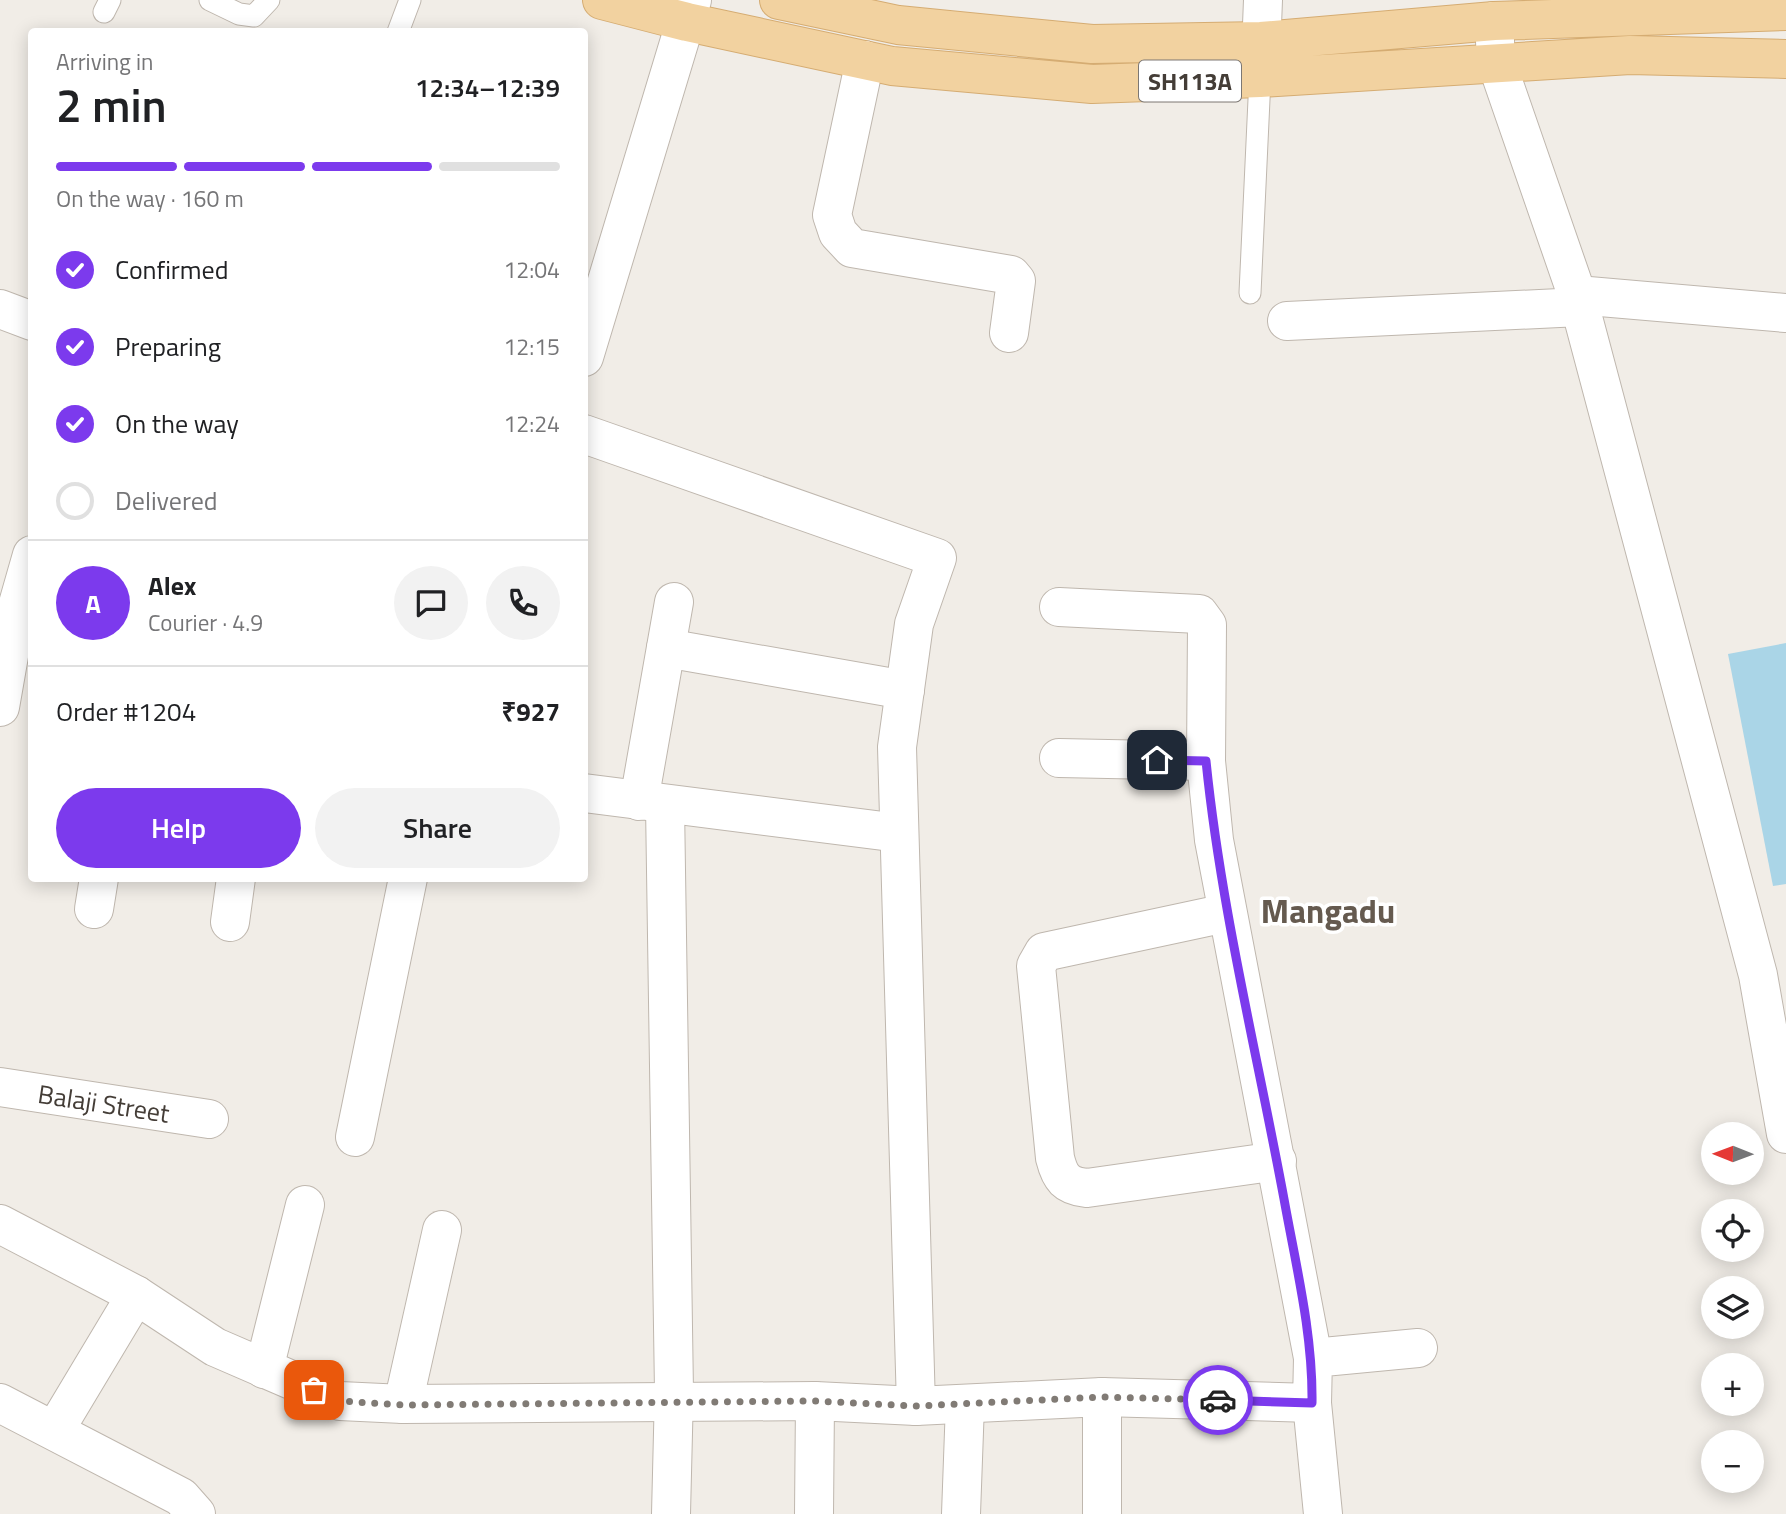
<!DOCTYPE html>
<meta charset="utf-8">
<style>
body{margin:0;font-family:"Titillium Web",sans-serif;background:#f2f2f2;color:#202124;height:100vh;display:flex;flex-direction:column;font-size:26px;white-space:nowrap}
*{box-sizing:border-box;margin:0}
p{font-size:23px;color:#757577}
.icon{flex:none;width:38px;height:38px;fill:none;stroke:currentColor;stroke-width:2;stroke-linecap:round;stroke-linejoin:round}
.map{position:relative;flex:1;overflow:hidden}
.side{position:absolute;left:28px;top:28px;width:560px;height:854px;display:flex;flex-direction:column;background:#fff;border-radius:7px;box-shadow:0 4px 18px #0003}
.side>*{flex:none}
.needle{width:46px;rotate:271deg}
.controls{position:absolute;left:1701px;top:1122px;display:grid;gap:14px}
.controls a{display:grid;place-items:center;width:63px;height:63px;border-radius:50%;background:#fff;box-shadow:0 4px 18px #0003;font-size:35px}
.pin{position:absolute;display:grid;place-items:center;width:60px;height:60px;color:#fff;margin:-30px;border-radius:14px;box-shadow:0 4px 10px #0006}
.courier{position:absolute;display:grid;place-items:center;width:70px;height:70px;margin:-35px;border:5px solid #7c3aed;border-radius:50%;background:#fff;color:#222;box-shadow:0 2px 9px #0007}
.summary em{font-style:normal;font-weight:600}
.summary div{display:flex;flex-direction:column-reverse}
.summary{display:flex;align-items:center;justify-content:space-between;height:119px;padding:0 28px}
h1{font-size:46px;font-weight:600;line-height:52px}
.bar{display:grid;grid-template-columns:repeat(4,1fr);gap:10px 7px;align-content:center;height:84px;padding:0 28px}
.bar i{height:9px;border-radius:5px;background:#e0e0e0}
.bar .active{background:#7c3aed}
.bar p{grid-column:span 4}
.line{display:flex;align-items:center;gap:18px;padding:0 28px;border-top:2px solid #e0e0e0}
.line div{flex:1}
.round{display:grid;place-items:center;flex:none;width:74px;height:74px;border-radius:37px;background:#f2f2f2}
ol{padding:0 28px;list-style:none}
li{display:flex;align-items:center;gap:21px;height:77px}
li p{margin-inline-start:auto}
li .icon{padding:7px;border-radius:50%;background:#7c3aed;color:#fff;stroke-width:4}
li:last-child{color:#757577}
li i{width:38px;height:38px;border:4px solid #e0e0e0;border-radius:50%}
.button{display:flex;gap:14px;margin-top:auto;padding:14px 28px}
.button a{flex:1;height:80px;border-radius:42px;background:#7c3aed;color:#fff;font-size:28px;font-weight:600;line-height:80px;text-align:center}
.button a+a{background:#f2f2f2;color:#202124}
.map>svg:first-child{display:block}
.water{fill:#aad5e7}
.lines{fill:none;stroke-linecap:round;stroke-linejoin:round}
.lane-casing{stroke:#bfb7ae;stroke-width:23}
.street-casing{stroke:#bfb7ae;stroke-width:40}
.primary-casing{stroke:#d5ac72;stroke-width:40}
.lane{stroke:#fff;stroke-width:21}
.street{stroke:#fff;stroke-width:38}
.primary{stroke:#f2d2a0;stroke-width:38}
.done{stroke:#817b75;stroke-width:7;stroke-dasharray:0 12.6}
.route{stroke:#7c3aed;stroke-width:9}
.labels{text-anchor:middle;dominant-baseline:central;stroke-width:7;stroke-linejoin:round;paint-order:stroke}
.shield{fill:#fff;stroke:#7c7773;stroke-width:2}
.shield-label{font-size:24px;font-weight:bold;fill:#443d37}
.street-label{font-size:26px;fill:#443d37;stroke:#fff}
.district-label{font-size:33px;font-weight:bold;fill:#655a4f;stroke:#fff}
</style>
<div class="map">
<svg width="1786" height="1514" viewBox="0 0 1786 1514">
<rect width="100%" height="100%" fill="#f1ede7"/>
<path class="water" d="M1786 643V884L1773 886 1728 654Z"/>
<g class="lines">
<defs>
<path id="lane" d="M210 0 239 14 254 16 269 0
M104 12 110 0
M398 32 410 0
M1250 293 1260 78"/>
<g id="street">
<path d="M1494 21 1496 61 1577 295 1758 975 1786 1134"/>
<path d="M865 60 832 215 838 233 852 248 1011 275 1016 281 1009 333"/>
<path d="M1260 75 1263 0"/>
<path d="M1577 295 1786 313"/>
<path d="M0 309 32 321"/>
<path d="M1287 321 1580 307"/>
<path d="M584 357 692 0"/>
<path d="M584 434 937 558 914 624 897 747 916 1406"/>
<path d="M1059 607 1199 614 1207 625 1206 761 1214 840 1313 1358"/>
<path d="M666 648 905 690"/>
<path d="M0 707 18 604 32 555"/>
<path d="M1059 758 1206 761"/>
<path d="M584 793 899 833"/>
<path d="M639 801 674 602"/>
<path d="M665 805 674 1392 671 1514"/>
<path d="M94 909 99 878"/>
<path d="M1226 913 1044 952 1036 966 1055 1158C1060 1178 1066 1186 1087 1188L1277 1161"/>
<path d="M230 922 236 878"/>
<path id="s1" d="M0 1087 209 1119"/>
<path d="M355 1137 408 878"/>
<path d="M0 1224 136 1295 215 1347 340 1401 403 1404 815 1401 916 1406 1102 1397 1312 1403 1313 1358 1418 1348"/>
<path d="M264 1369 305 1205"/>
<path d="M0 1403 181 1497 196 1514"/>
<path d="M1312 1403 1323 1514"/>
<path d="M403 1404 442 1230"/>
<path d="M55 1430 136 1295"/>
<path d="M814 1514 815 1401"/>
<path d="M961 1514 965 1404"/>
<path d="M1102 1514V1397"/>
</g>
<path id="primary" d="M602 0 687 22 892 66 1092 84 1260 78 1630 55 1786 59
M779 0 898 25 1092 44 1261 41 1494 21 1786 11"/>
</defs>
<use href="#lane" class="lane-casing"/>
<use href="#street" class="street-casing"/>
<use href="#primary" class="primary-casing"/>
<use href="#lane" class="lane"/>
<use href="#street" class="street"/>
<use href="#primary" class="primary"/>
</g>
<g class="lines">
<path class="done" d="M314 1390 340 1401 403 1405 815 1401 916 1406 1102 1397 1218 1400"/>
<path class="route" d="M1157 760 1206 761C1221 909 1257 1053 1284 1199 1296 1266 1313 1334 1312 1403L1218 1400"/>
</g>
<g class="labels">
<rect class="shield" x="1139" y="60.5" width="102" height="41" rx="5"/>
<g class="shield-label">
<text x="1190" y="81">SH113A</text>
</g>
<g class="street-label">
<text stroke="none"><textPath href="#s1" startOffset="105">Balaji Street</textPath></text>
</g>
<g class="district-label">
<text x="1328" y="911">Mangadu</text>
</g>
</g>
</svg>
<div class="controls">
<a><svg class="needle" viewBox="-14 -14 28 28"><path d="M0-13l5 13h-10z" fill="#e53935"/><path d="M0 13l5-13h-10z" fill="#757577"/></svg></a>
<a><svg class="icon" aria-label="locate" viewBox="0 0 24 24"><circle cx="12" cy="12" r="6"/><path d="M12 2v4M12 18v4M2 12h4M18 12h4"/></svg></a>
<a><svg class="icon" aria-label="layers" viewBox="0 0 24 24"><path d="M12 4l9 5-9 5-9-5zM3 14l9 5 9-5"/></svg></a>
<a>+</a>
<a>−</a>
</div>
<div class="pin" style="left:314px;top:1390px;background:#ea580c"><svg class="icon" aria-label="bag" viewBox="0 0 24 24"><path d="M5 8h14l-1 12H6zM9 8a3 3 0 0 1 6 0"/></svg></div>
<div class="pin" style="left:1157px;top:760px;background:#1f2937"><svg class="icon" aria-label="home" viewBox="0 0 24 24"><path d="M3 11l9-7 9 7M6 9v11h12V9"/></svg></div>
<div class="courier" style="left:1218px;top:1400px"><svg class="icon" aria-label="car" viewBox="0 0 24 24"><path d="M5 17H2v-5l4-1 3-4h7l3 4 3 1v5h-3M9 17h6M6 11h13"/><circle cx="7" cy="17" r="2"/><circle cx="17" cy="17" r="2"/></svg></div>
<section class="side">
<div class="summary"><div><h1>2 min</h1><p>Arriving in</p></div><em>12:34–12:39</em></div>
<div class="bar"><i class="active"></i><i class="active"></i><i class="active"></i><i></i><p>On the way · 160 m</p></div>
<ol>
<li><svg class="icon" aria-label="check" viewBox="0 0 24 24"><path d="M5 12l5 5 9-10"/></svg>Confirmed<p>12:04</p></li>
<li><svg class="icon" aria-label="check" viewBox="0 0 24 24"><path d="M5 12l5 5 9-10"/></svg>Preparing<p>12:15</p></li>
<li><svg class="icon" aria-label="check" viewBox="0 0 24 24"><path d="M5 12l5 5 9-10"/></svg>On the way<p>12:24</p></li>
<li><i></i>Delivered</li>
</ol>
<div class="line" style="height:126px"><b class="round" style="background:#7c3aed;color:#fff">A</b><div><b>Alex</b><p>Courier · 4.9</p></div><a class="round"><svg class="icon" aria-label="chat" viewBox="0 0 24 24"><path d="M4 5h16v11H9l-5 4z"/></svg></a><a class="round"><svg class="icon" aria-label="phone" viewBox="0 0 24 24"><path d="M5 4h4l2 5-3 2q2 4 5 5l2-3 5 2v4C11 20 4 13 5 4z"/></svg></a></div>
<div class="line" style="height:91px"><div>Order #1204</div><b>₹927</b></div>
<div class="button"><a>Help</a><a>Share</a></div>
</section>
</div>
